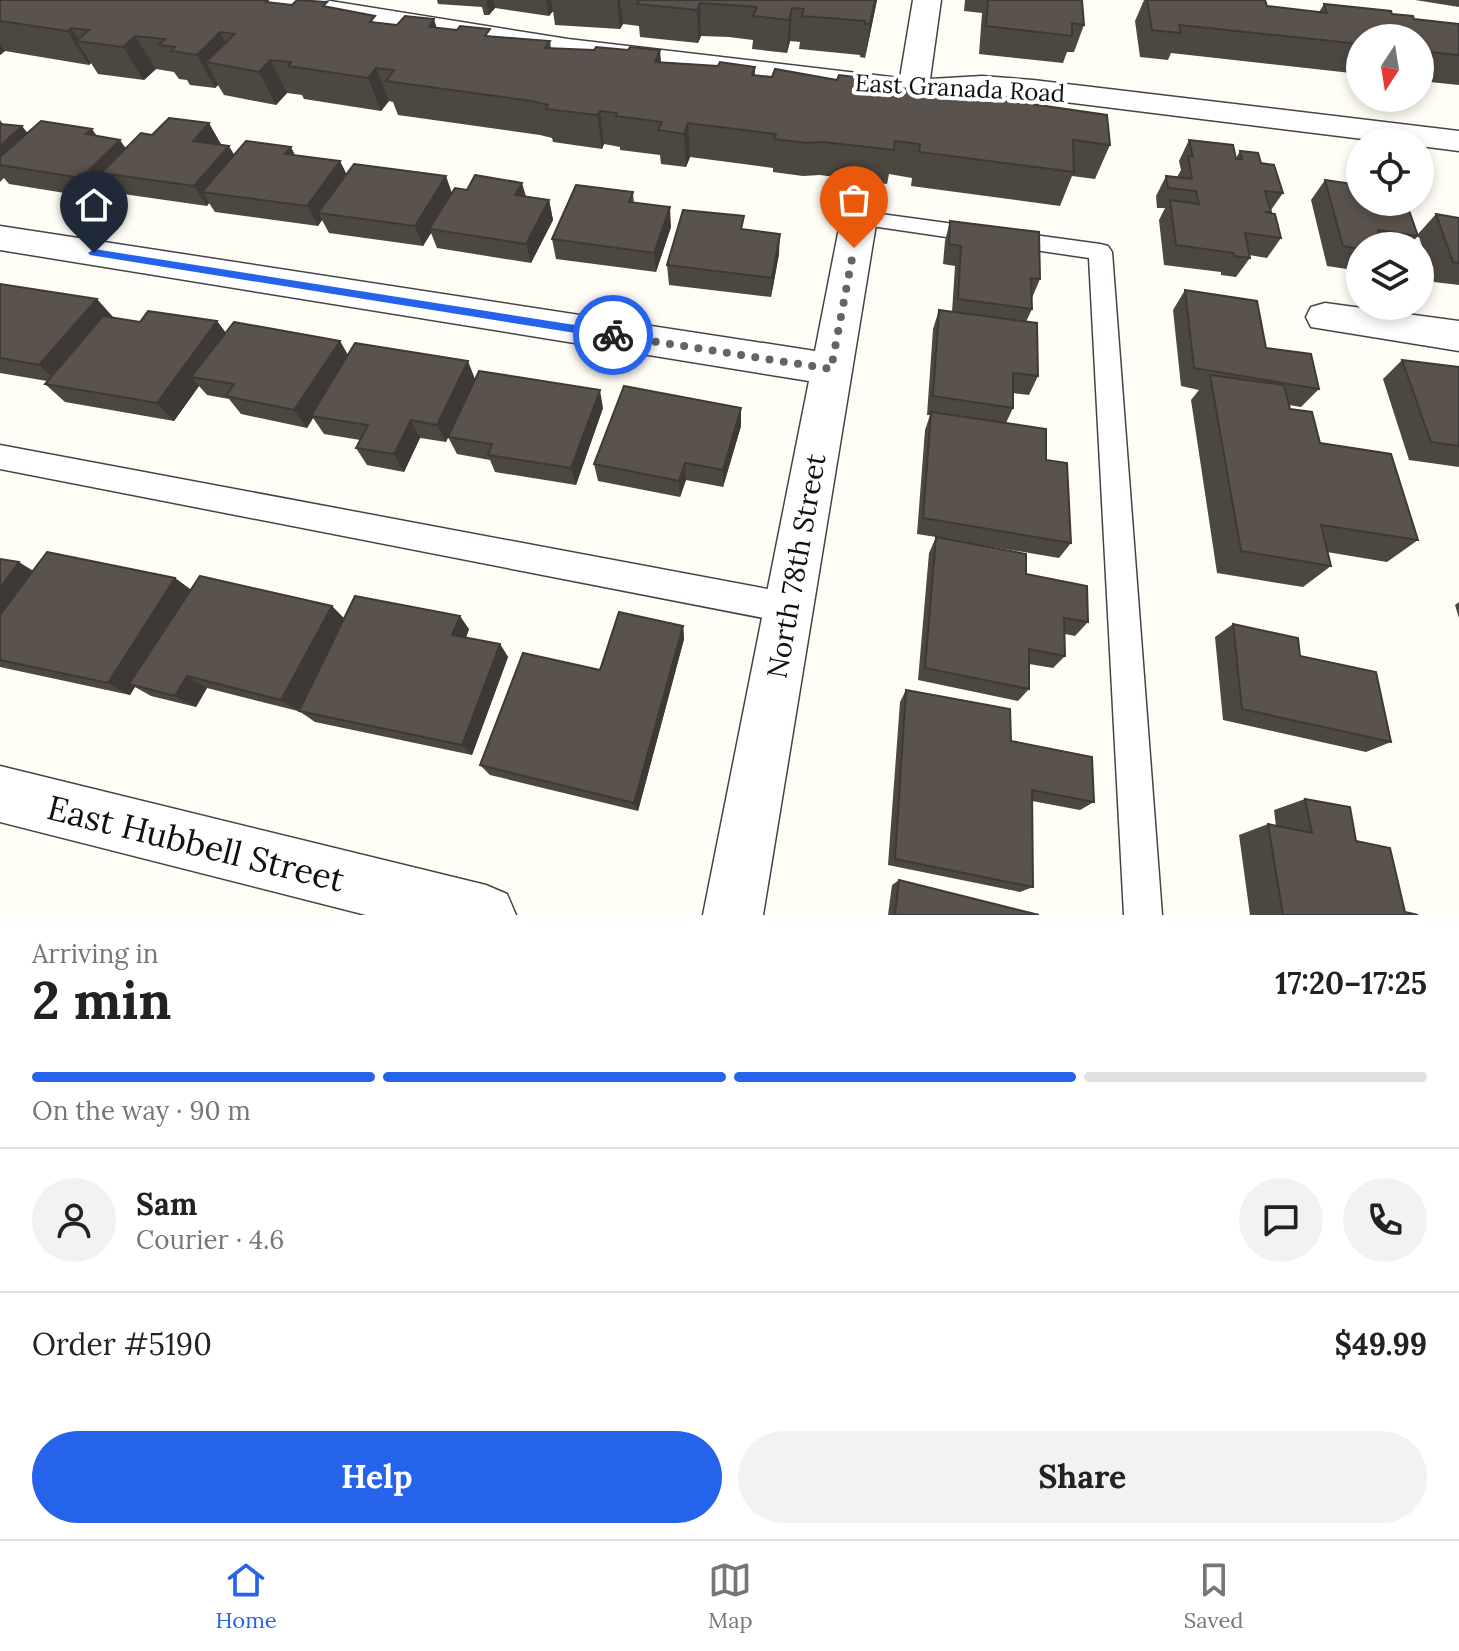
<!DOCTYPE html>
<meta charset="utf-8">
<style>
body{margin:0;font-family:Lora,serif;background:#f2f2f2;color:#222;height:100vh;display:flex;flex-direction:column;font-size:30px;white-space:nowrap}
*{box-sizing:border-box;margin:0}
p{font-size:26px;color:#767676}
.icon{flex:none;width:44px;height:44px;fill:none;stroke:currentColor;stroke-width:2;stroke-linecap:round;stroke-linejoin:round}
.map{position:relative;height:915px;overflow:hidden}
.drawer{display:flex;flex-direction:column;background:#fff;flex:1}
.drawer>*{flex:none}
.needle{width:52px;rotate:192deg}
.controls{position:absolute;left:1346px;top:24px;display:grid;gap:16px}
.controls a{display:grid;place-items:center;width:88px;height:88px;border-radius:50%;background:#fff;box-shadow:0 4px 12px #0003;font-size:40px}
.pin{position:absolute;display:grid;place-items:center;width:68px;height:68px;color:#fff;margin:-82px -34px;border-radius:50% 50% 50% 0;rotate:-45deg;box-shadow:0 0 8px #0007}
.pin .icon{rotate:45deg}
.courier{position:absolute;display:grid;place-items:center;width:80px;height:80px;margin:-40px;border:6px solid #2563eb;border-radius:50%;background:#fff;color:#222;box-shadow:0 2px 10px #0007}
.summary em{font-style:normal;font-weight:800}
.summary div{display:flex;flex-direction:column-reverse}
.summary{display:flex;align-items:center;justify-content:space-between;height:136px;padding:0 32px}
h1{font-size:52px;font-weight:800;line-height:60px}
.bar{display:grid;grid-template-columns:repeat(4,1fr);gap:12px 8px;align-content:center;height:96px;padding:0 32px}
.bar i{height:10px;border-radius:6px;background:#e0e0e0}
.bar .active{background:#2563eb}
.bar p{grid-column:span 4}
.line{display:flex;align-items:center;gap:20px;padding:0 32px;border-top:2px solid #e0e0e0}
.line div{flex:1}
.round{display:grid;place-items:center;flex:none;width:84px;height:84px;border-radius:42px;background:#f2f2f2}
.action{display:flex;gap:16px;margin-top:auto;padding:16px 32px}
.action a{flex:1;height:92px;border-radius:48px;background:#2563eb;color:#fff;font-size:32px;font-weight:800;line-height:92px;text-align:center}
.action a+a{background:#f2f2f2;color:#222}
.menu{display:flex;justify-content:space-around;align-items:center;height:112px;border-top:2px solid #e0e0e0;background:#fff;font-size:22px;color:#767676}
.menu a{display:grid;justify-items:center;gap:4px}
.menu .active{color:#2563eb}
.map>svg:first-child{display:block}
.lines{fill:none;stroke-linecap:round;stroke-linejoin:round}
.lane-casing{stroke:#444;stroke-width:3}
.street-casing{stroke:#444;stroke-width:3}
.lane{fill:#fff;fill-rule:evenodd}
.street{fill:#fff;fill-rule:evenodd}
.wall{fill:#4d4742}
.shaded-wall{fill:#3f3936}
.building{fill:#5a524d;stroke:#3f3936;stroke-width:2}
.route{fill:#2563eb}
.done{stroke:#646461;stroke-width:8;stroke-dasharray:0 14.4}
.labels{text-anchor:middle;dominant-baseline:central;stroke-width:8;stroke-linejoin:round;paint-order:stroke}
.far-street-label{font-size:24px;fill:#111;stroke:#fff}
.street-label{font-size:28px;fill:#111;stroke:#fff}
.near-street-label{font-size:34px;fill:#111;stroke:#fff}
</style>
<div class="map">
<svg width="1459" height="915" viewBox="0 0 1459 915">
<rect width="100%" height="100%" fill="#fffdf5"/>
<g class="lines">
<defs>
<path id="lane" d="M859 211 1100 244 1108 246 1112 252 1162 915H1124L1089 258 851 223 848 218 851 213Z
M0 445 789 593 800 598 805 608 800 618 789 623 0 469Z"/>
<path id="street" d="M259 0H324L568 39 900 78 913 0H941L930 79 982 76 1033 80 1459 131V151L1420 146V142H1387L1033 98 982 94 913 98 568 57 273 8 263 6Z
M859 206 871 210 877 218 763 915H703L809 381 0 250V226L815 351 841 218 847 210Z
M1325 303 1459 321V351L1311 327 1306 317 1311 307Z
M0 766 486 885 507 894 516 915H366L0 822Z"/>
</defs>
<use href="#lane" class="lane-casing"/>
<use href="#street" class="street-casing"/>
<use href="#lane" class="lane"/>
<use href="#street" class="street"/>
</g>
<path class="wall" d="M0 0 273 3 330 8 378 23 437 28 491 36 550 41 551 48 661 62 718 66 755 67V75L996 99 1110 145 1095 179 1072 176 1060 206 911 186 912 178 889 174 887 184 820 175 803 176 773 172V168L690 157 686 167 661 164 660 155 620 150V147L604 144 602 149 553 142 552 138 540 135 398 115 393 102 389 101 381 111 304 99 302 95 287 93 276 105 224 95 218 85 215 88 190 85 187 80 179 79 174 72 156 69 144 80 98 74 91 63 89 65 5 51 0 55Z
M437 0H877L865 58 860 57V55L799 49 800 42 790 41 787 53 752 49 753 40 729 37 701 36 698 43 640 37 639 26 623 24 620 29 555 25 553 11 549 16 495 8 489 15H484L482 7 438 4Z
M965 0H1082L1084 25 1074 52H1067L1063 63 979 54 982 13 964 11Z
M1144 0H1265L1267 6 1319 12 1324 4 1392 14 1414 19 1459 24V85L1420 81V38H1360V74L1171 53 1168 60 1140 57 1135 21Z
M1415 0H1459V7Z
M0 120 3 124 28 133 97 136 126 148 221 144 220 145 234 155H296L340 161 346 174 452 193 526 197 549 200 553 220 531 263 437 248 431 233 423 246 329 233 322 220 318 226 215 212 209 203 207 206 116 193 110 185 96 198 9 184 4 178 0 182Z
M1189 140 1236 158 1240 151 1261 163 1283 193 1271 210 1270 213 1281 238 1267 258 1249 255 1250 258 1236 277 1221 275V272L1164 265 1159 220 1165 208H1157L1156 196 1166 176 1177 177 1181 170 1179 161Z
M1325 180 1418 236 1409 246H1360V271L1327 266 1311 200Z
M633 192 634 203 671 227 656 272 556 259 552 239Z
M1436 214 1459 218V285L1434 282 1418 234Z
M950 221 1040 279 1032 298V309L1026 322 1038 376 1029 395 1013 393V408L1006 423 1046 460 1071 543 1059 558 939 538 1026 574 1088 622 1075 636 1065 634V656L1053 668 1029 664V689L1018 701 918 680 929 553 936 537 917 534 925 430 930 415H927L933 329 939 310 952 312 955 266 943 264 945 241Z
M744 230 779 254 771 297 669 285 667 265Z
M0 284 114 318 140 322 217 321 226 333 475 379 603 408 576 485 495 472 490 460 457 454 448 437 446 442 420 438 404 472 367 465 356 448 360 440 324 434 313 418 307 428 241 414 229 399 207 395 199 386 174 421 65 402 45 384 47 381 0 373Z
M1185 290 1266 348 1319 389 1301 407 1289 405 1290 409 1320 443 1418 540 1387 562 1327 552 1331 566 1303 587 1217 573 1191 400 1199 390 1181 386 1173 310Z
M1402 360 1459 367V467L1409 460 1383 379Z
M741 426 723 487 686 480 680 497 598 481 594 464Z
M0 559 33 571 175 578 191 590 332 606 344 619 469 629 466 638 500 644 508 657 472 755 315 722 299 711 311 687 298 711 207 688 196 707 151 696 135 687 130 695 0 667Z
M1459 602V618L1455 605Z
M1233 624 1300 656 1391 742 1366 752 1223 720 1215 637Z
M683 626 684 639 638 811 490 775 480 765 600 670Z
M906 690 1011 741 1094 802 1080 810 1032 801 1033 887 1020 892 888 865 900 702Z
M1305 799 1356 841 1405 912 1418 915H1250L1239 835 1268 824 1276 826 1274 810Z
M899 880 1039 915H888L892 885Z"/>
<path class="shaded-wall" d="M486 0H493L495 8 489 15Z
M546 0H551L553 11 549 16Z
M617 0H620L623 24 620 29Z
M875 0H877L865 58 870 24Z
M700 3 701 36 698 43 697 10Z
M792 8 790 41 787 53 789 20Z
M434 19 444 52 429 27Z
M71 28 80 41H76L91 63 89 65 67 31Z
M220 32 237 65 206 62 218 85 215 88 197 55Z
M135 36 156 69 144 80 123 47Z
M0 44 5 51 0 55Z
M660 50 663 84 655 62Z
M270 60 287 93 276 105 259 72Z
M376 68 389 101 381 111 368 78Z
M600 111 604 144 602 149 597 115Z
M209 123 221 144 205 161 193 141Z
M688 123 690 157 686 167 684 134Z
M22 126 38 146 0 165V146Z
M92 129 106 149 86 134Z
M120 140 134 160 101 173 110 185 96 198 81 178Z
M229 146 241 166 202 192 209 203 207 206 194 186Z
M291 147 301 167 285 154Z
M340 161 350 181 318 213 322 220 318 226 307 206Z
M446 176 453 196 429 229 431 233 423 246 415 226Z
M522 183 528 203 515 195Z
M549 200 553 220 531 263 526 244Z
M670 207 671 227 656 272 654 253Z
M780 234 779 254 771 297 772 278Z
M97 299 114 318 59 383 39 365Z
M217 321 231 340 191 377 199 386 174 421 157 403Z
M340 341 351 360 311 416 313 418 307 428 294 410Z
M468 361 475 379 446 442 437 425Z
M600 390 603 408 576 485 571 468Z
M741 408V426L723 487V470Z
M411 420 420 438 404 472 394 454Z
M685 463 686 480 680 497 679 481Z
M19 562 43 577 0 637V588Z
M175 578 194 592 129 684 135 687 130 695 108 683Z
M332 606 346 620 298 711 281 700Z
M460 616 469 629 462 648 452 635Z
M683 626 684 639 638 811 634 803Z
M500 644 508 657 472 755 462 745Z
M187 676 207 688 196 707 175 696Z"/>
<path class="building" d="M0 0H268L266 2 292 5 297 0 327 2 323 6 375 16 370 22 397 25 405 16 434 19 429 27 457 30 460 26 490 29 485 36 550 41 545 48 594 50 596 47 628 50 630 47 660 50 655 62 718 66 720 62 755 67 752 75 772 77 775 69 837 80 839 75 873 79 871 86 938 91 939 89 996 96V99L1107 115 1110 145 1073 140 1074 172 919 152 920 144 895 141 894 150 823 142 806 143 774 139 776 134 688 123 684 134 658 130 662 122 616 116 617 113 600 111 597 115 546 109 548 105 532 101 386 81 394 70 376 68 368 78 288 66 291 62 270 60 259 72 206 62 235 34 220 32 197 55 171 51 175 47 159 45 165 39 135 36 123 47 76 41 89 30 71 28 67 31 0 21Z
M639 0H875L870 24H865V21L802 16 804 9 792 8 789 20 753 16 757 7 700 3 697 10 637 4Z
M988 0H1082L1084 25 1072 23V36L986 26Z
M1147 0H1265L1267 6 1327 13 1324 4 1391 11 1392 14 1413 16 1414 19 1459 24V55L1420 51V38H1360V44L1179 25 1181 33 1152 30Z
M169 118 209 123 193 141 229 146 194 186 101 173 141 133 152 135Z
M41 121 92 129 86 134 120 140 81 178 0 165V157Z
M0 124 22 126 0 146Z
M1189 140 1233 145 1236 159H1242L1240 151 1258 153 1261 163 1274 165 1283 193 1265 191 1271 212H1265L1275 214 1281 238 1245 233 1250 258 1234 256V253L1176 245 1170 200 1199 204 1196 191 1168 188 1166 176 1192 179 1188 156 1193 157Z
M246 141 291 147 285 154 340 161 307 206 202 192Z
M354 164 446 176 415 226 318 213Z
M475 175 522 183 515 195 549 200 526 244 429 229 455 188 467 190Z
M1325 180 1360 185V202H1406L1418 236 1378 230 1383 246H1360V249L1343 246Z
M576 185 633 192 629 202 670 207 654 253 552 239Z
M683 210 744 216 741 229 780 234 772 278 667 265Z
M1436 214 1459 218V263L1453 262Z
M950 221 1039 232 1040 279 1031 278 1032 309 958 299 961 246 949 244Z
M0 284 97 299 39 365 0 358Z
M1185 290 1257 301 1266 348 1311 354 1319 389 1194 368Z
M939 310 1037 323 1038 376 1013 373V408L933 396Z
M148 311 217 321 157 403 45 384 103 316 140 322Z
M234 322 340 341 294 410 226 396 234 384 191 377Z
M355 343 468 361 437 425 411 420 394 454 356 448 368 425 311 416Z
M1402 360 1459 367V446L1431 442Z
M479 371 600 390 571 468 488 455 492 444 448 437Z
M1210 375 1284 385 1290 409 1312 412 1320 443 1391 454 1418 540 1321 525 1331 566 1241 551Z
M624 386 741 408 723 470 685 463 679 481 594 464Z
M931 412 1046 429V460L1067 463 1071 543 923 518Z
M936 537 1026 554V574L1087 586 1088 622 1064 618 1065 656 1029 649V689L925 668Z
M47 552 175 578 108 683 0 660V615Z
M0 559 19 562 0 588Z
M200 576 332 606 281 700 187 676 175 696 129 684Z
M355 596 460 616 452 635 500 644 462 745 299 711Z
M619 612 683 626 634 803 480 765 523 653 600 670Z
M1233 624 1298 638 1300 656 1376 672 1391 742 1242 709Z
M906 690 1010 709 1011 741 1092 757 1094 802 1032 790 1033 887 895 859Z
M1305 799 1350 807 1356 841 1390 848 1405 912 1418 915H1283L1268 824 1312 833Z
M899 880 1039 915H895Z"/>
<path class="route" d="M94 249 613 331 619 335 613 339 90 255 88 253Z"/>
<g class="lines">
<path class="done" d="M613 335 831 369 854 248"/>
</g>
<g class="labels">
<g class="far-street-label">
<text transform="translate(960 88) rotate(3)">East Granada Road</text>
</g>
<g class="street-label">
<text transform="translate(796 566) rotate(-80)">North 78th Street</text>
</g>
<g class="near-street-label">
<text transform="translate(196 843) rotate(14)">East Hubbell Street</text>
</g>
</g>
</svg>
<div class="controls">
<a><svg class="needle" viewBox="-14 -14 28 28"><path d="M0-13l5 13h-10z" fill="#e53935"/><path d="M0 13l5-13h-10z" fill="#767676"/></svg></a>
<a><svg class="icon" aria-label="locate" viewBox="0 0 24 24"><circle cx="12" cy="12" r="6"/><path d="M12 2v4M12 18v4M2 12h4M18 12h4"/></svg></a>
<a><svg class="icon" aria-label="layers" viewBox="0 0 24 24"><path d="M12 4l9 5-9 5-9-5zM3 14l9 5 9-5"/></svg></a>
</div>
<div class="pin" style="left:854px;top:248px;background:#ea580c"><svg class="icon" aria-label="bag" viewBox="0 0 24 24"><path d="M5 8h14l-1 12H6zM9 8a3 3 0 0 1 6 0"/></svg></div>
<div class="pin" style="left:94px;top:253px;background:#1f2937"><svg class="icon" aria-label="home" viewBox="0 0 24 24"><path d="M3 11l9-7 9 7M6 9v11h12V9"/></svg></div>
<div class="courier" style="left:613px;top:335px"><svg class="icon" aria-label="bike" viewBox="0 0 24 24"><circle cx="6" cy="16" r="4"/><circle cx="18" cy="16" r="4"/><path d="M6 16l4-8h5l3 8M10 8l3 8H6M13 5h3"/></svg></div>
</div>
<section class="drawer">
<div class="summary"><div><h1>2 min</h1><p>Arriving in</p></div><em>17:20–17:25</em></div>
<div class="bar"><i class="active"></i><i class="active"></i><i class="active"></i><i></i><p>On the way · 90 m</p></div>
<div class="line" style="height:144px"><a class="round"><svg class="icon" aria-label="person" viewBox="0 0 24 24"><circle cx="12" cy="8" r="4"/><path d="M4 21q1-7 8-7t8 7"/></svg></a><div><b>Sam</b><p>Courier · 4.6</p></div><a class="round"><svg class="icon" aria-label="chat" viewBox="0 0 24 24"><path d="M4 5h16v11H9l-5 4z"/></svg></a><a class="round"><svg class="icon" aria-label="phone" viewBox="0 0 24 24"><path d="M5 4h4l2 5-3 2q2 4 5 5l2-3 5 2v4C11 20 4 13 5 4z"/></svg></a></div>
<div class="line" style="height:104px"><div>Order #5190</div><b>$49.99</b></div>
<div class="action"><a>Help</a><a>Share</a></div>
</section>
<nav class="menu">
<a class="active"><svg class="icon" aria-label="home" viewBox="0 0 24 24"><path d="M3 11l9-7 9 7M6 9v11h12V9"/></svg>Home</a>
<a><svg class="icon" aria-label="map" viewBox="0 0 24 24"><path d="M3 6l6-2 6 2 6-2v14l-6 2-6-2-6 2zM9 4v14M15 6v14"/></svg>Map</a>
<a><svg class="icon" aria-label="saved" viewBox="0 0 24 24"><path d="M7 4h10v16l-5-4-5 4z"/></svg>Saved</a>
</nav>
